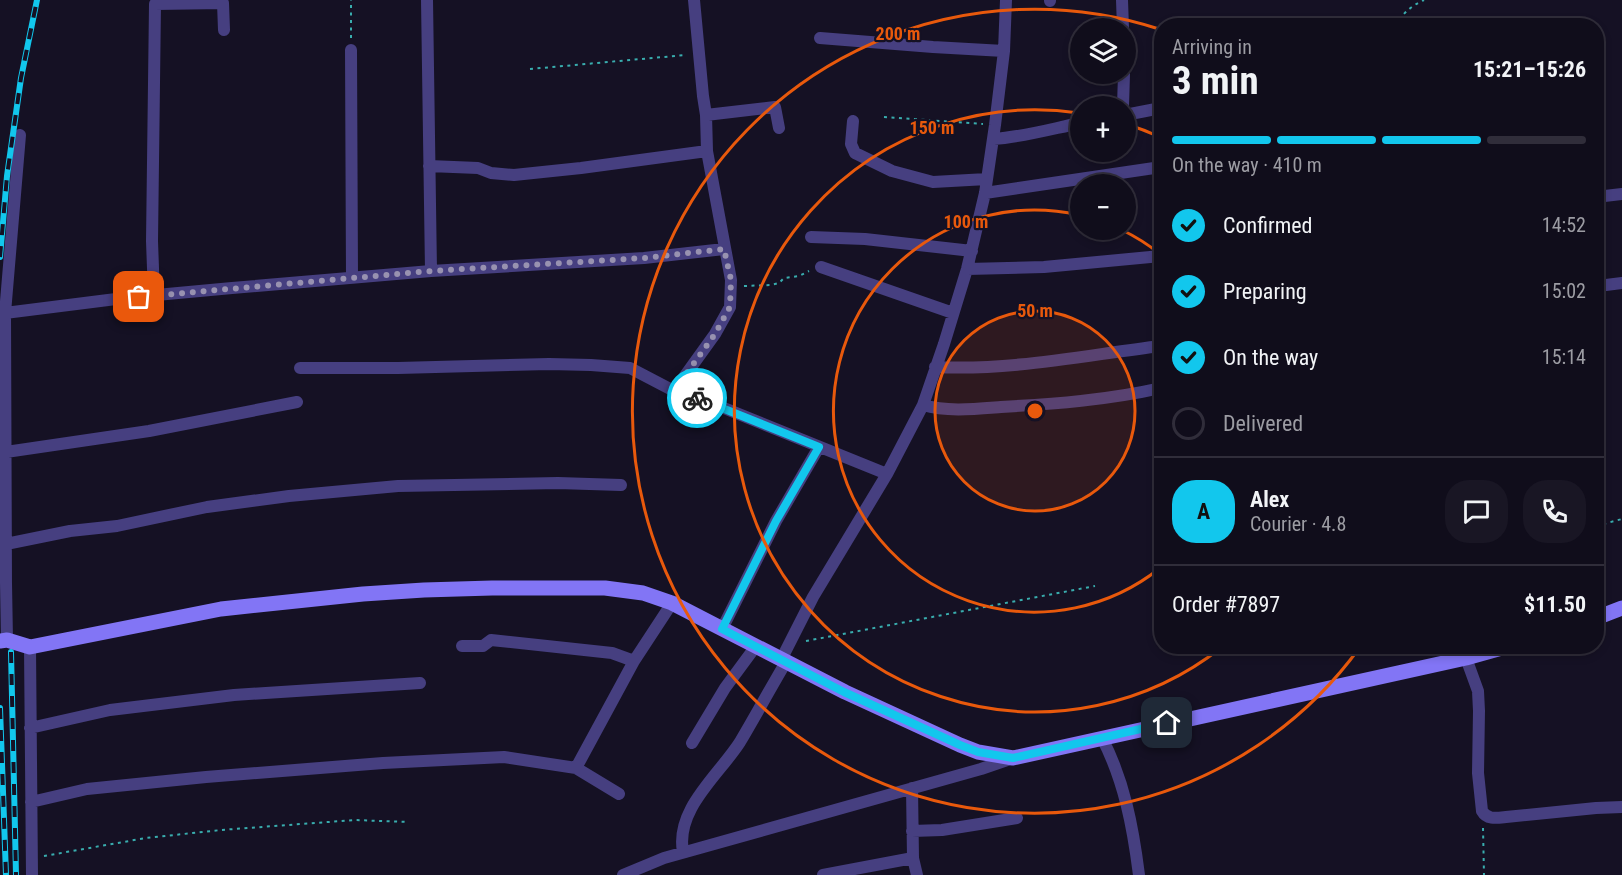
<!DOCTYPE html>
<meta charset="utf-8">
<style>
body{margin:0;font-family:"Roboto Condensed",sans-serif;background:#191624;color:#f1f3f6;height:100vh;display:flex;flex-direction:column;font-size:22px;white-space:nowrap}
*{box-sizing:border-box;margin:0}
p{font-size:20px;color:#9c9ca3}
.icon{flex:none;width:33px;height:33px;fill:none;stroke:currentColor;stroke-width:2;stroke-linecap:round;stroke-linejoin:round}
.map{position:relative;flex:1;overflow:hidden}
.panel{position:absolute;left:1154px;top:18px;width:450px;height:636px;display:flex;flex-direction:column;background:#100d1b;border-radius:24px;box-shadow:0 3px 9px #0003,0 0 0 2px #302d3a}
.panel>*{flex:none}
.tools{position:absolute;left:1070px;top:18px;display:grid;gap:12px}
.tools a{display:grid;place-items:center;width:66px;height:66px;border-radius:50%;background:#100d1b;box-shadow:0 3px 9px #0003,0 0 0 2px #302d3a;font-size:30px}
.pin{position:absolute;display:grid;place-items:center;width:51px;height:51px;color:#fff;margin:-26px;border-radius:12px;box-shadow:0 3px 9px #0006}
.courier{position:absolute;display:grid;place-items:center;width:60px;height:60px;margin:-30px;border:4px solid #12c7ed;border-radius:50%;background:#fff;color:#222;box-shadow:0 2px 8px #0007}
.summary em{font-style:normal;font-weight:700}
.summary div{display:flex;flex-direction:column-reverse}
.summary{display:flex;align-items:center;justify-content:space-between;height:102px;padding:0 18px}
h1{font-size:39px;font-weight:700;line-height:45px}
.bar{display:grid;grid-template-columns:repeat(4,1fr);gap:9px 6px;align-content:center;height:72px;padding:0 18px}
.bar i{height:8px;border-radius:4px;background:#302d3a}
.bar .active{background:#12c7ed}
.bar p{grid-column:span 4}
.line{display:flex;align-items:center;gap:15px;padding:0 18px;border-top:2px solid #302d3a}
.line div{flex:1}
.round{display:grid;place-items:center;flex:none;width:63px;height:63px;border-radius:24px;background:#191624}
ol{padding:0 18px;list-style:none}
li{display:flex;align-items:center;gap:18px;height:66px}
li p{margin-inline-start:auto}
li .icon{padding:6px;border-radius:50%;background:#12c7ed;color:#111;stroke-width:4}
li:last-child{color:#9c9ca3}
li i{width:33px;height:33px;border:3px solid #302d3a;border-radius:50%}
.map>svg:first-child{display:block}
.lines{fill:none;stroke-linecap:round;stroke-linejoin:round}
.path{stroke:#39adae;stroke-width:2;stroke-dasharray:3 4.5;stroke-linecap:butt}
.street{stroke:#463f80;stroke-width:12}
.secondary{stroke:#8275f5;stroke-width:15}
.rail-casing{stroke:#12c7ed;stroke-width:6}
.rail{stroke:#151124;stroke-width:4;stroke-dasharray:11;stroke-linecap:butt}
.done{stroke:#9892b0;stroke-width:6;stroke-dasharray:0 10.8}
.route{stroke:#12c7ed;stroke-width:8}
.ring{fill:none;stroke:#e8590c;stroke-width:3}
.centre{fill:#e8590c;stroke:#151124;stroke-width:3}
.ring-label{font-size:18px;text-anchor:middle;font-weight:bold;fill:#e8590c;stroke:#151124;stroke-width:4.5;stroke-linejoin:round;paint-order:stroke}
</style>
<div class="map">
<svg width="1622" height="875" viewBox="0 0 1622 875">
<rect width="100%" height="100%" fill="#151124"/>
<g class="lines">
<path class="path" d="M1395 26C1403 13 1411 6 1424 0
M351 38V0
M530 69 686 55
M884 117 983 124
M744 286 771 285 779 283 784 278 799 276 809 271
M1596 526 1622 519
M806 641 1095 586
M1483 828 1484 875
M44 856 146 838 221 830 355 820 408 822"/>
<path class="street" d="M427 0 431 271
M1122 0 1123 28
M1050 1V0
M820 38 933 47 1004 51
M351 50 352 278
M1123 106 1124 74
M706 115 775 107 779 128
M1125 115 1161 108
M853 121 851 144 855 153 892 171 933 182 987 179
M994 139C1023 137 1051 129 1080 123
M429 166 478 168 491 173 514 175 581 168 707 151
M985 193 1161 167
M1596 197 1622 194
M811 237 865 239 972 251
M821 267 953 313
M967 269 1044 267 1161 256
M1606 285 1622 283
M154 296 152 241 155 4 223 3 224 30
M5 313 20 135
M935 367C1011 371 1086 355 1161 346
M300 368H398L549 364 591 365 630 368 674 391 709 402 887 474
M674 391 715 334 730 307 731 280 707 151 706 115 703 96 694 0
M923 405C947 412 975 409 1001 407 1054 404 1108 400 1161 388
M6 452 149 431 297 402
M6 544 70 531 117 526 207 507 289 496 398 486 558 483 621 485
M722 629 776 521 819 447
M7 640 6 583 5 313 124 298 232 288 431 271 644 258 724 249
M462 646H483L491 640 612 653 634 661
M30 647 32 875
M1466 658 1478 691 1479 711 1478 773 1482 811C1487 820 1497 818 1506 817L1596 808 1622 807
M781 660 813 597 887 474 923 405 944 344 967 269 985 193 995 125 1004 51 1006 0
M30 728 110 710 234 695 420 683
M1102 738C1124 780 1133 827 1139 875
M692 743 725 688 756 646
M576 768 634 661 672 603
M912 788 913 858 917 875
M31 802 87 789 206 777 383 763 504 757 576 768 619 794
M912 831 942 830 1017 818
M683 852C675 809 719 775 740 742 756 715 770 689 786 662
M623 875 664 858 981 769 1013 758
M823 875 913 858"/>
<path class="secondary" d="M1596 618 1622 608
M0 641 7 640 30 647 221 609 363 594 424 590 492 588H605L643 593 672 603 845 692 960 745 978 752 1013 758 1466 658 1509 646"/>
<defs>
<path id="rail" d="M0 257 7 176 21 78 37 0
M11 652 16 875
M0 708 6 875"/>
</defs>
<use href="#rail" class="rail-casing"/>
<use href="#rail" class="rail"/>
</g>
<g class="lines">
<path class="done" d="M139 297 431 271 644 258 724 249 731 280 730 307 715 334 674 391 697 398"/>
<path class="route" d="M697 398 819 447 776 521 722 629 844 692 960 745 978 752 1013 758 1167 723"/>
</g>
<circle cx="1035" cy="411" r="100" fill="#e8590c" fill-opacity=".12"/>
<g class="ring">
<circle cx="1035" cy="411" r="100"/>
<path d="M1160 568A201 201 0 1 1 1079 215M1122 230A201 201 0 0 1 1160 254"/>
<path d="M1222 647A301 301 0 1 1 1079 113M1126 124A301 301 0 0 1 1160 137"/>
<path d="M1360 647A402 402 0 1 1 1159 29"/>
</g>
<circle cx="1035" cy="411" r="9" class="centre"/>
<g class="ring-label">
<text x="898" y="40">200 m</text>
<text x="932" y="134">150 m</text>
<text x="966" y="228">100 m</text>
<text x="1035" y="317">50 m</text>
</g>
</svg>
<div class="tools">
<a><svg class="icon" aria-label="layers" viewBox="0 0 24 24"><path d="M12 4l9 5-9 5-9-5zM3 14l9 5 9-5"/></svg></a>
<a>+</a>
<a>−</a>
</div>
<div class="pin" style="left:139px;top:297px;background:#ea580c"><svg class="icon" aria-label="bag" viewBox="0 0 24 24"><path d="M5 8h14l-1 12H6zM9 8a3 3 0 0 1 6 0"/></svg></div>
<div class="pin" style="left:1167px;top:723px;background:#1f2937"><svg class="icon" aria-label="home" viewBox="0 0 24 24"><path d="M3 11l9-7 9 7M6 9v11h12V9"/></svg></div>
<div class="courier" style="left:697px;top:398px"><svg class="icon" aria-label="bike" viewBox="0 0 24 24"><circle cx="6" cy="16" r="4"/><circle cx="18" cy="16" r="4"/><path d="M6 16l4-8h5l3 8M10 8l3 8H6M13 5h3"/></svg></div>
<section class="panel">
<div class="summary"><div><h1>3 min</h1><p>Arriving in</p></div><em>15:21–15:26</em></div>
<div class="bar"><i class="active"></i><i class="active"></i><i class="active"></i><i></i><p>On the way · 410 m</p></div>
<ol>
<li><svg class="icon" aria-label="check" viewBox="0 0 24 24"><path d="M5 12l5 5 9-10"/></svg>Confirmed<p>14:52</p></li>
<li><svg class="icon" aria-label="check" viewBox="0 0 24 24"><path d="M5 12l5 5 9-10"/></svg>Preparing<p>15:02</p></li>
<li><svg class="icon" aria-label="check" viewBox="0 0 24 24"><path d="M5 12l5 5 9-10"/></svg>On the way<p>15:14</p></li>
<li><i></i>Delivered</li>
</ol>
<div class="line" style="height:108px"><b class="round" style="background:#12c7ed;color:#111">A</b><div><b>Alex</b><p>Courier · 4.8</p></div><a class="round"><svg class="icon" aria-label="chat" viewBox="0 0 24 24"><path d="M4 5h16v11H9l-5 4z"/></svg></a><a class="round"><svg class="icon" aria-label="phone" viewBox="0 0 24 24"><path d="M5 4h4l2 5-3 2q2 4 5 5l2-3 5 2v4C11 20 4 13 5 4z"/></svg></a></div>
<div class="line" style="height:78px"><div>Order #7897</div><b>$11.50</b></div>
</section>
</div>
